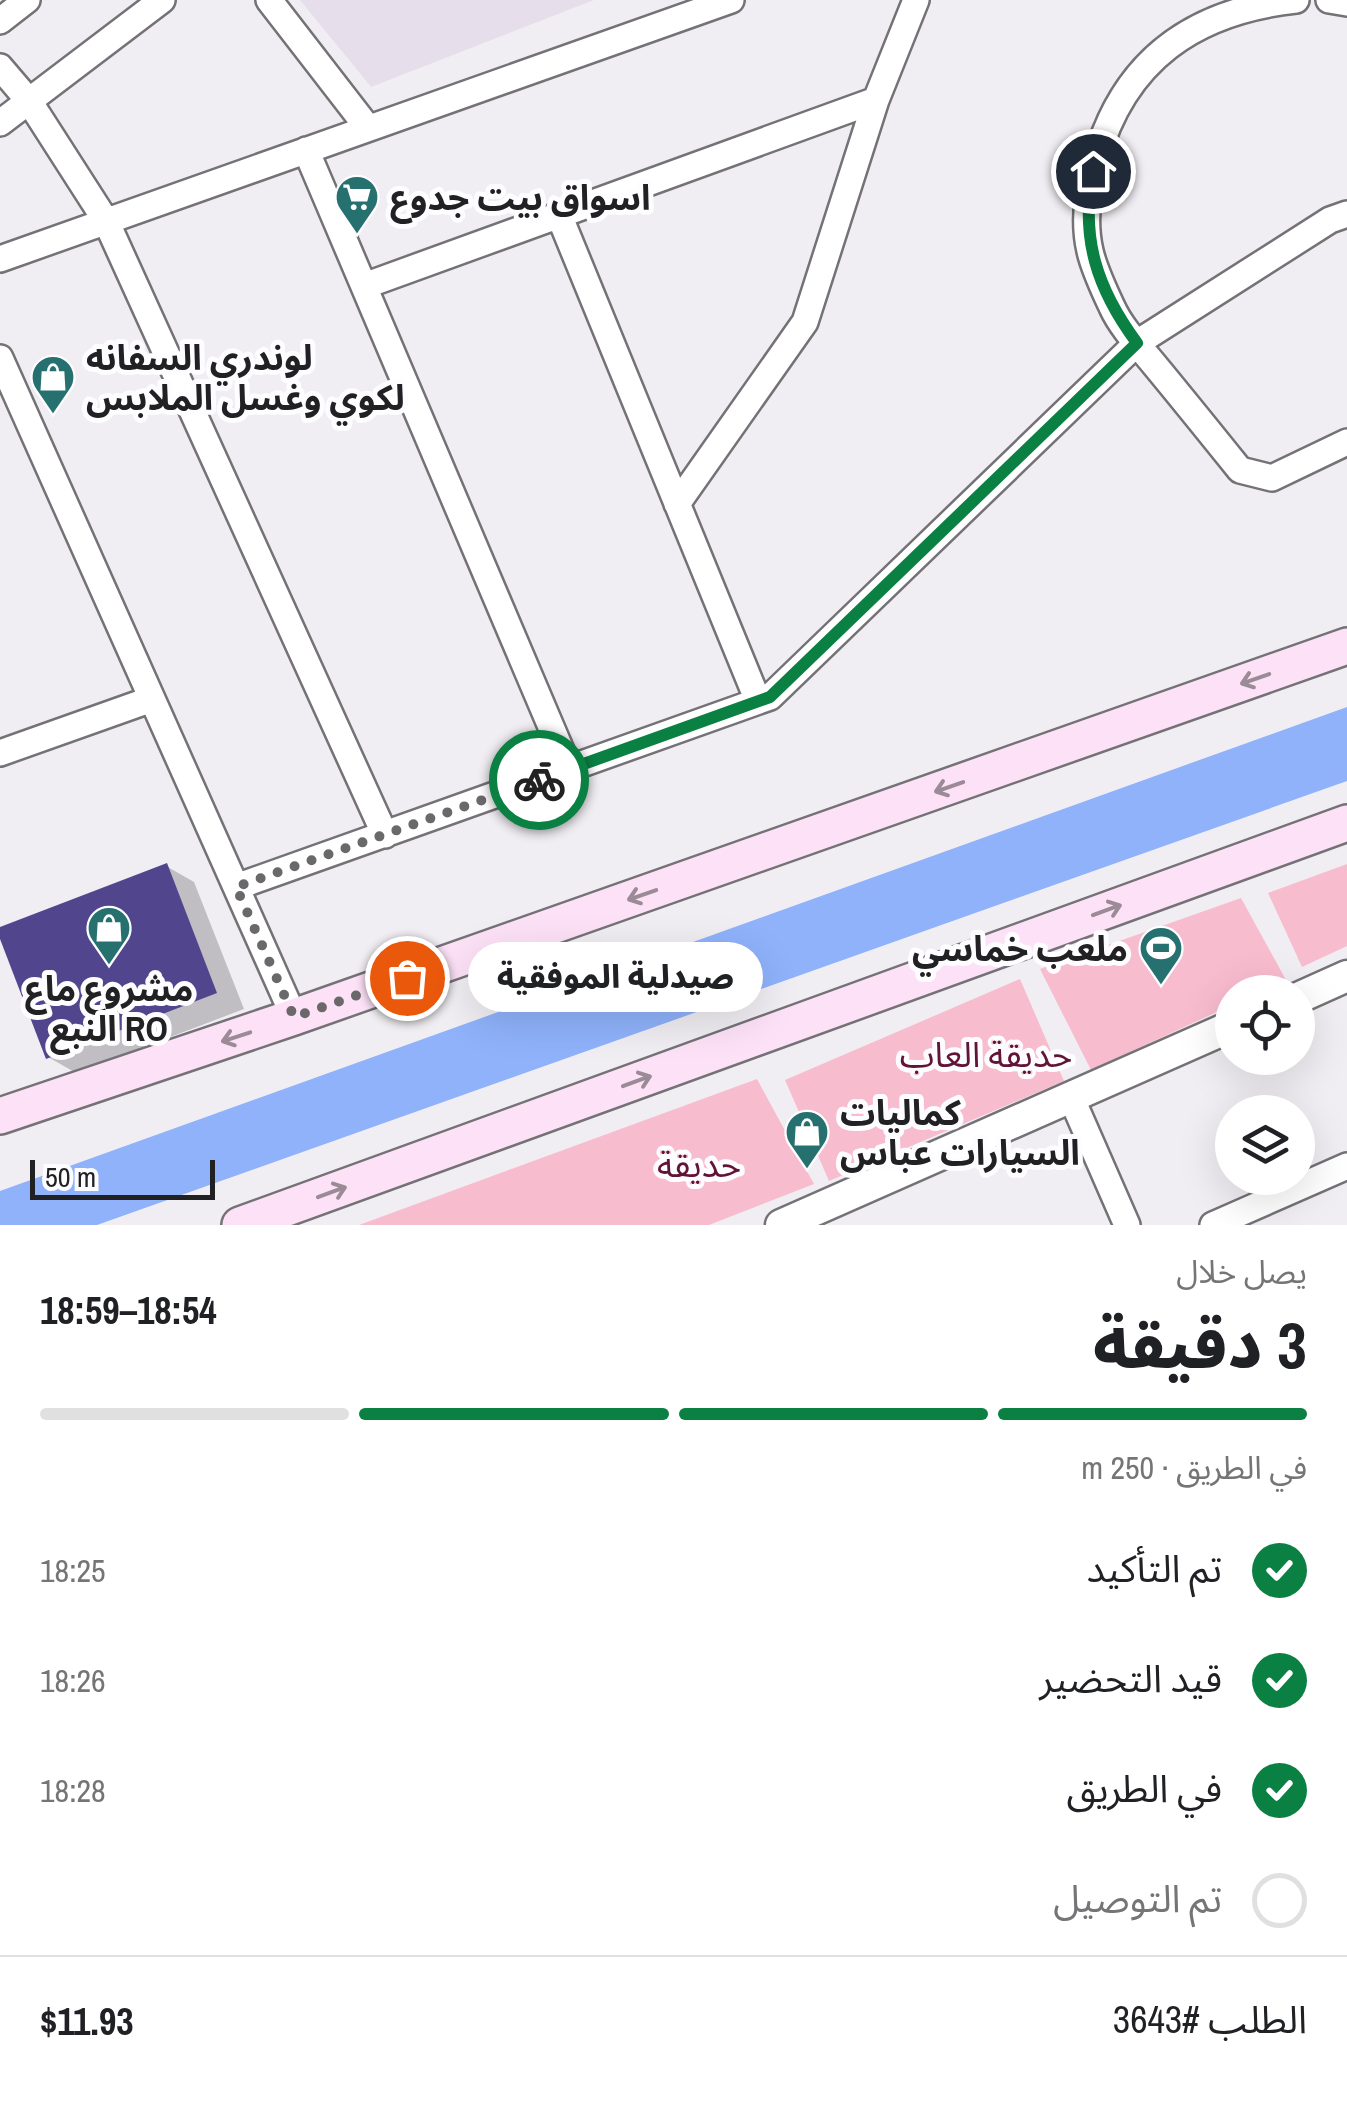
<!DOCTYPE html>
<html lang="ar">
<meta charset="utf-8">
<style>
body{margin:0;font-family:"Archivo Narrow","Noto Sans Arabic",sans-serif;background:#f6f6f6;color:#202124;direction:rtl;height:100vh;display:flex;flex-direction:column;font-size:38px;white-space:nowrap}
*{box-sizing:border-box;margin:0}
p{font-size:32px;color:#757577}
.icon{flex:none;width:55px;height:55px;fill:none;stroke:currentColor;stroke-width:2;stroke-linecap:round;stroke-linejoin:round}
.map{position:relative;height:1225px;overflow:hidden;direction:ltr}
.details{display:flex;flex-direction:column;background:#fff;flex:1}
.details>*{flex:none}
.buttons{position:absolute;left:1215px;top:975px;display:grid;gap:20px}
.buttons a{display:grid;place-items:center;width:100px;height:100px;border-radius:50%;background:#fff;box-shadow:0 10px 40px #0002;font-size:50px}
.scale{position:absolute;left:30px;bottom:25px;width:185px;box-sizing:border-box;padding-left:10px;border:5px solid #212022;border-top:0;font-size:28px;line-height:35px;white-space:nowrap;color:#212022;-webkit-text-stroke:8px #fdfcff;paint-order:stroke}
.pin{position:absolute;display:grid;place-items:center;width:85px;height:85px;color:#fff;margin:-42px;border:5px solid #fff;border-radius:50%;box-shadow:0 2px 10px #0007}
.courier{position:absolute;display:grid;place-items:center;width:100px;height:100px;margin:-50px;border:8px solid #0b8043;border-radius:50%;background:#fff;color:#222;box-shadow:0 2px 12px #0007}
.bubble{position:absolute;height:70px;border-radius:35px;background:#fff;box-shadow:0 10px 40px #0002;font-size:32px;font-weight:800;line-height:70px;text-align:center;direction:rtl}
.head em{font-style:normal;font-weight:800}
.head div{display:flex;flex-direction:column-reverse}
.head{display:flex;align-items:center;justify-content:space-between;height:170px;padding:0 40px}
h1{font-size:65px;font-weight:800;line-height:75px}
.bar{display:grid;grid-template-columns:repeat(4,1fr);gap:15px 10px;align-content:center;height:120px;padding:0 40px}
.bar i{height:12px;border-radius:8px;background:#e0e0e0}
.bar .on{background:#0b8043}
.bar p{grid-column:span 4}
.line{display:flex;align-items:center;gap:25px;padding:0 40px;border-top:2px solid #e0e0e0}
.line div{flex:1}
ol{padding:0 40px;list-style:none}
li{display:flex;align-items:center;gap:30px;height:110px}
li p{margin-inline-start:auto}
li .icon{padding:10px;border-radius:50%;background:#0b8043;color:#fff;stroke-width:4}
li:last-child{color:#757577}
li i{width:55px;height:55px;border:5px solid #e0e0e0;border-radius:50%}
.map>svg:first-child{display:block}
.built{fill:#e6dfeb}
.green{fill:#f8bccf}
.water{fill:#8fb2fb}
.shadow{fill:#0003}
.building{fill:#51468d}
.lines{fill:none;stroke-linecap:round;stroke-linejoin:round}
.minor-casing{stroke:#747276;stroke-width:30}
.tertiary-casing{stroke:#747276;stroke-width:35}
.secondary-casing{stroke:#747276;stroke-width:40}
.minor{stroke:#fff;stroke-width:25}
.tertiary{stroke:#fff;stroke-width:30}
.secondary{stroke:#fde2f7;stroke-width:35}
.oneway{stroke:#9a8b97}
.done{stroke:#6a686b;stroke-width:10;stroke-dasharray:0 18}
.route{stroke:#0b8043;stroke-width:12}
.labels{text-anchor:middle;dominant-baseline:central;stroke-width:10;stroke-linejoin:round;paint-order:stroke}
.poi-label{font-size:35px;font-weight:bold;fill:#212022;stroke:#fdfcff;text-anchor:start}
.park-label{font-size:35px;fill:#621436;stroke:#fdfcff}
</style>
<div class="map">
<svg width="1347" height="1225" viewBox="0 0 1347 1225">
<rect width="100%" height="100%" fill="#f1eef3"/>
<path class="built" d="M300 0H594L371 87Z"/>
<path class="green" d="M1347 864V946L1302 967 1268 893Z
M1241 898 1286 980 1259 992H1232V1005L1091 1070 1040 969Z
M1020 979 1064 1081 829 1181 785 1080Z
M757 1079 814 1184 709 1225H359Z"/>
<path class="water" d="M1347 707V781L97 1225H0V1191Z"/>
<path class="shadow" d="M166 866 194 882 244 1009 76 1073 48 1057 0 930Z"/>
<path class="building" d="M167 863 217 993 46 1059 0 939V927Z"/>
<g class="lines">
<defs>
<path id="minor" d="M269 0 368 128
M1296 0C1195 11 1124 59 1096 160 1088 188 1083 221 1090 251 1094 269 1104 290 1112 307 1121 327 1139 346 1153 363 1182 398 1211 434 1240 470L1272 478 1347 442
M1329 0 1347 3
M0 21 27 0
M0 67 29 101 106 221 385 835
M0 123 162 0
M306 150 569 769
M559 215 758 701
M0 259 731 0
M364 286 876 100
M0 358 294 1017
M677 504 805 322 876 100 916 0
M0 753 152 699
M236 887 770 697 1137 343 1330 220 1347 214
M1071 1097 1127 1225
M1213 1225 1347 1166"/>
<path id="tertiary" d="M1298 998 1347 976
M781 1225 1232 1026"/>
<path id="secondary" d="M0 1116 294 1017 1347 646
M240 1225 1347 823"/>
</defs>
<use href="#minor" class="minor-casing"/>
<use href="#tertiary" class="tertiary-casing"/>
<use href="#secondary" class="secondary-casing"/>
<use href="#minor" class="minor"/>
<use href="#tertiary" class="tertiary"/>
<use href="#secondary" class="secondary"/>
</g>
<defs><path id="oneway-shaft" d="M-6 0H5M1.5-3L5.5 0L1.5 3" fill="none" stroke-width="1.6" stroke-linecap="round" stroke-linejoin="round" transform="scale(2.5)"/></defs>
<g class="oneway">
<use href="#oneway-shaft" transform="translate(1255 679) rotate(161)"/>
<use href="#oneway-shaft" transform="translate(949 787) rotate(161)"/>
<use href="#oneway-shaft" transform="translate(642 895) rotate(161)"/>
<use href="#oneway-shaft" transform="translate(1107 910) rotate(-20)"/>
<use href="#oneway-shaft" transform="translate(236 1037) rotate(162)"/>
<use href="#oneway-shaft" transform="translate(637 1081) rotate(-20)"/>
<use href="#oneway-shaft" transform="translate(332 1192) rotate(-20)"/>
</g>
<g class="lines">
<path class="done" d="M407 978 294 1017 236 887 539 780"/>
<path class="route" d="M539 780 770 697 1137 343C1097 289 1080 238 1093 171"/>
</g>
<defs>
<symbol id="supermarket-pin" viewBox="-11 -11 22 30"><path d="M0 17L-7.5 6A9.5 9.5 0 1 1 7.5 6Z" fill="#267170" stroke="#fdfcff"/><path d="M-6-5.5h2.5l.6 2H6L4.5 2H-2.5L-4.4-4H-6ZM-1.5 3.2a1.3 1.3 0 1 0 .1 0ZM3 3.2a1.3 1.3 0 1 0 .1 0Z" fill="#fff"/></symbol>
<symbol id="shop-pin" viewBox="-11 -11 22 30"><path d="M0 17L-7.5 6A9.5 9.5 0 1 1 7.5 6Z" fill="#267170" stroke="#fdfcff"/><path d="M-5-2.5h2.3a2.7 3.5 0 0 1 5.4 0H5L5.5 6h-11ZM-1.5-2.5h3a1.5 2.3 0 0 0-3 0Z" fill="#fff"/></symbol>
<symbol id="stadium-pin" viewBox="-11 -11 22 30"><path d="M0 17L-7.5 6A9.5 9.5 0 1 1 7.5 6Z" fill="#267170" stroke="#fdfcff"/><path d="M0-5a6.5 5 0 1 0 0 10a6.5 5 0 1 0 0-10ZM-3.5-1.8h7v3.6h-7Z" fill="#fff"/></symbol>
</defs>
<g fill-rule="evenodd">
<use href="#supermarket-pin" x="332" y="172" width="50" height="68"/>
<use href="#shop-pin" x="28" y="352" width="50" height="68"/>
<use href="#shop-pin" x="84" y="903" width="50" height="68"/>
<use href="#stadium-pin" x="1136" y="923" width="50" height="68"/>
<use href="#shop-pin" x="782" y="1107" width="50" height="68"/>
</g>
<g class="labels">
<g class="poi-label">
<text x="390" y="197">اسواق بيت جدوع</text>
<text x="86" y="357">لوندري السفانه<tspan x="86" dy="40">لكوي وغسل الملابس</tspan></text>
<text x="1128" y="948" text-anchor="end">ملعب خماسي</text>
<text x="109" y="988" text-anchor="middle">مشروع ماع<tspan x="109" dy="40">النبع RO</tspan></text>
<text x="840" y="1112">كماليات<tspan x="840" dy="40">السيارات عباس</tspan></text>
</g>
<g class="park-label">
<text x="986" y="1054">حديقة العاب</text>
<text x="699" y="1164">حديقة</text>
</g>
</g>
</svg>
<div class="buttons">
<a><svg class="icon" aria-label="locate" viewBox="0 0 24 24"><circle cx="12" cy="12" r="6"/><path d="M12 2v4M12 18v4M2 12h4M18 12h4"/></svg></a>
<a><svg class="icon" aria-label="layers" viewBox="0 0 24 24"><path d="M12 4l9 5-9 5-9-5zM3 14l9 5 9-5"/></svg></a>
</div>
<div class="scale">50 m</div>
<div class="pin" style="left:407px;top:978px;background:#ea580c"><svg class="icon" aria-label="bag" viewBox="0 0 24 24"><path d="M5 8h14l-1 12H6zM9 8a3 3 0 0 1 6 0"/></svg></div>
<div class="pin" style="left:1093px;top:171px;background:#1f2937"><svg class="icon" aria-label="home" viewBox="0 0 24 24"><path d="M3 11l9-7 9 7M6 9v11h12V9"/></svg></div>
<div class="courier" style="left:539px;top:780px"><svg class="icon" aria-label="bike" viewBox="0 0 24 24"><circle cx="6" cy="16" r="4"/><circle cx="18" cy="16" r="4"/><path d="M6 16l4-8h5l3 8M10 8l3 8H6M13 5h3"/></svg></div>
<div class="bubble" style="left:468px;top:942px;width:295px">صيدلية الموفقية</div>
</div>
<section class="details">
<div class="head"><div><h1>3 دقيقة</h1><p>يصل خلال</p></div><em>18:54–18:59</em></div>
<div class="bar"><i class="on"></i><i class="on"></i><i class="on"></i><i></i><p>في الطريق · 250 m</p></div>
<ol>
<li><svg class="icon" aria-label="check" viewBox="0 0 24 24"><path d="M5 12l5 5 9-10"/></svg>تم التأكيد<p>18:25</p></li>
<li><svg class="icon" aria-label="check" viewBox="0 0 24 24"><path d="M5 12l5 5 9-10"/></svg>قيد التحضير<p>18:26</p></li>
<li><svg class="icon" aria-label="check" viewBox="0 0 24 24"><path d="M5 12l5 5 9-10"/></svg>في الطريق<p>18:28</p></li>
<li><i></i>تم التوصيل</li>
</ol>
<div class="line" style="height:130px"><div>الطلب #3643</div><b>$11.93</b></div>
</section>
